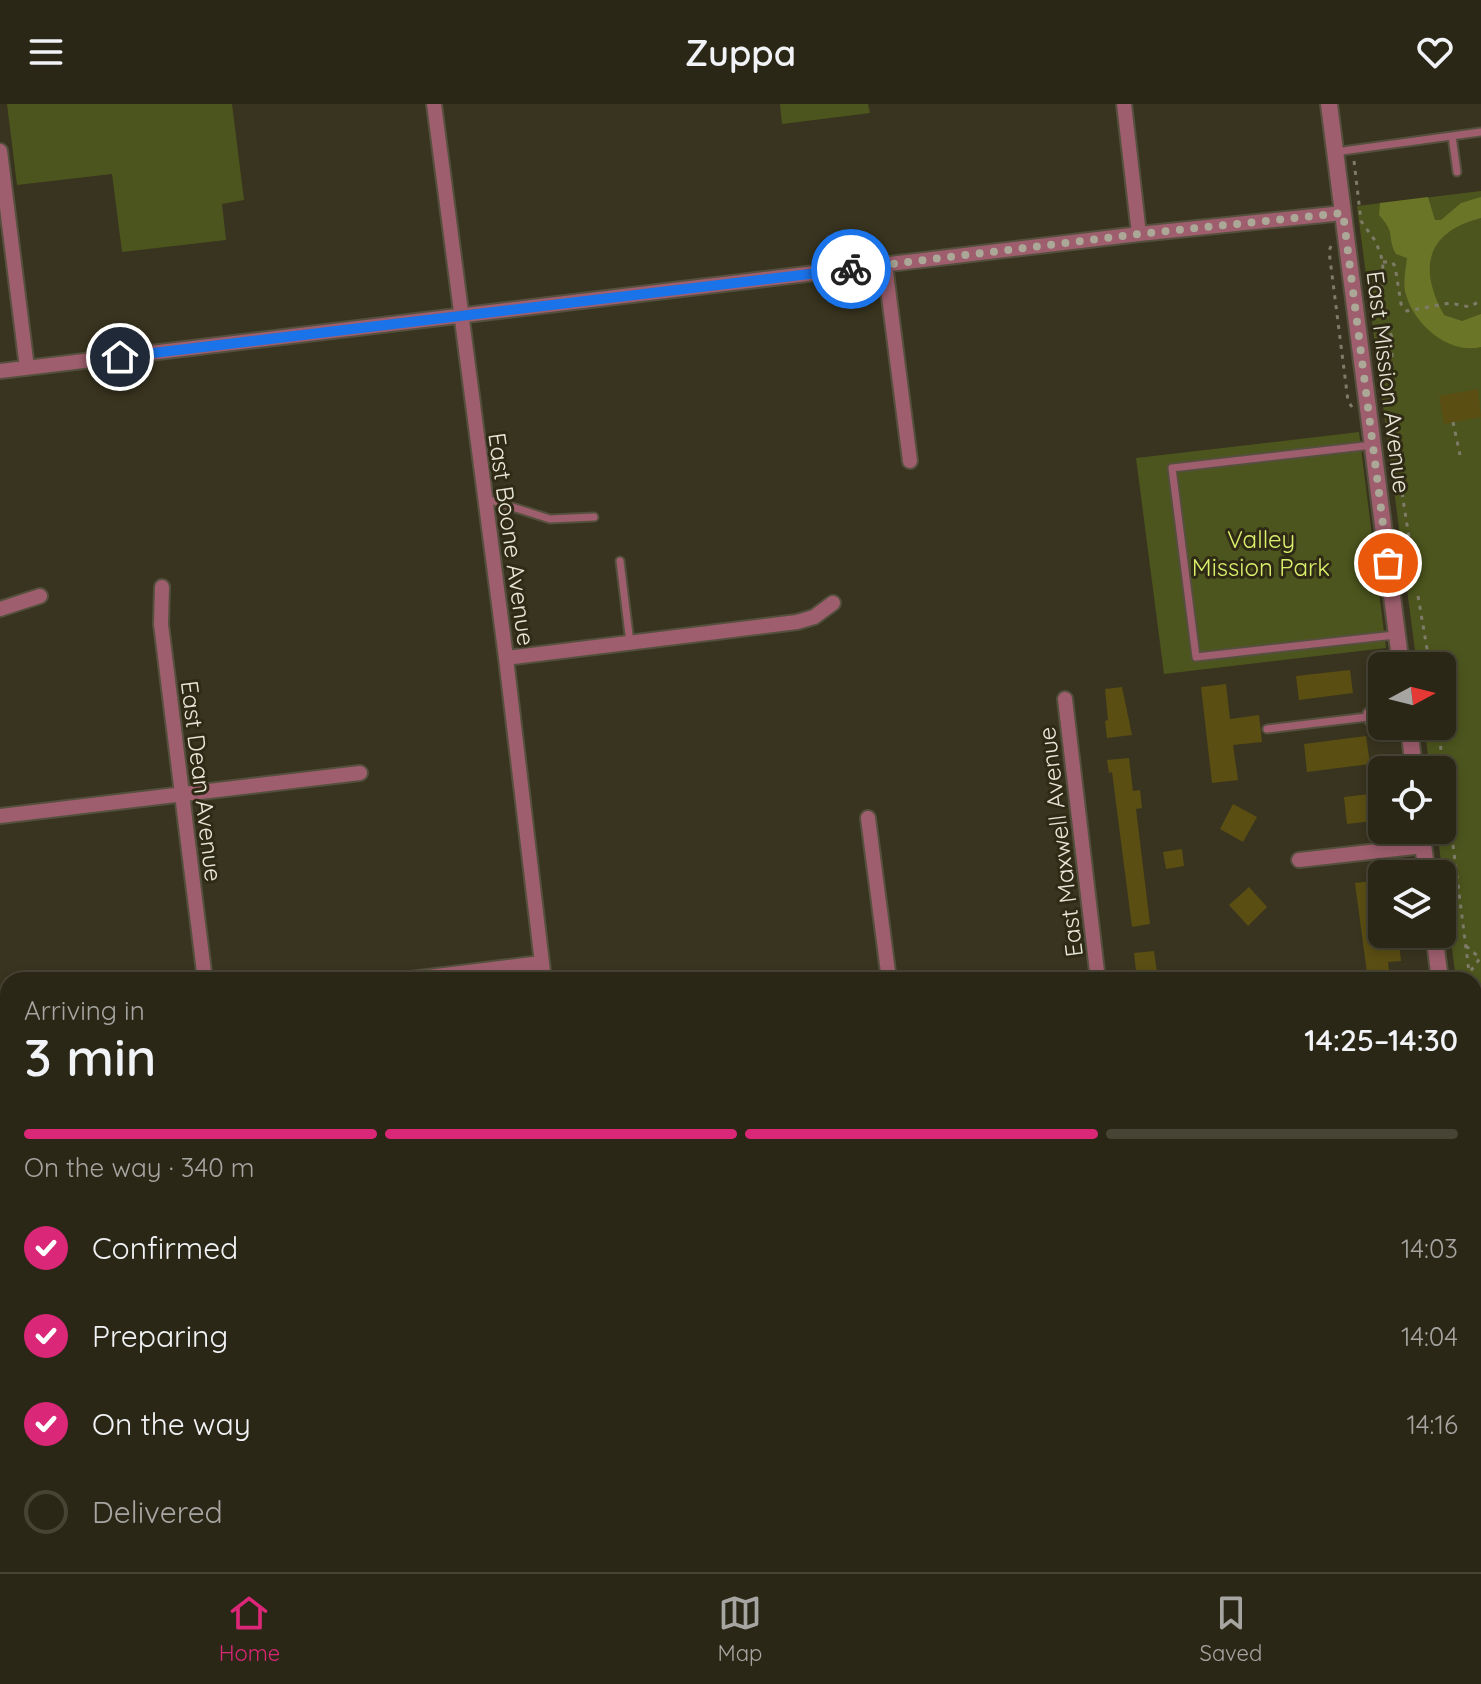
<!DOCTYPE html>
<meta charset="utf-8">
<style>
body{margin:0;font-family:Quicksand,sans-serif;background:#332f20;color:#f1f3f6;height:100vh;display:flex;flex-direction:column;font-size:30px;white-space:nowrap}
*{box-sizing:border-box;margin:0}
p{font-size:26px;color:#a6a5a1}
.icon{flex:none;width:44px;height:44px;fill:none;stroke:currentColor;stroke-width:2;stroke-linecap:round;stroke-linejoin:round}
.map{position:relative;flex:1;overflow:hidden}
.drawer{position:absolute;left:0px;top:868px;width:1482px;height:600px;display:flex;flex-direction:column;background:#2b2717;border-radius:24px 24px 0 0;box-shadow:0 4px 12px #0003,0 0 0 2px #474436}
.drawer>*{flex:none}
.needle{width:52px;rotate:83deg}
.tools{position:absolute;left:1368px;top:548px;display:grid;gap:16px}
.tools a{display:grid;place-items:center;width:88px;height:88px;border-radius:12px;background:#2b2717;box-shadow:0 4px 12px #0003,0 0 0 2px #474436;font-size:40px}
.pin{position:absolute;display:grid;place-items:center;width:68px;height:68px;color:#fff;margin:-34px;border:4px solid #fff;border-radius:50%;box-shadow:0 2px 8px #0007}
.courier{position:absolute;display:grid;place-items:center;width:80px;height:80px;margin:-40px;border:6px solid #1a73e8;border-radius:50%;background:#fff;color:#222;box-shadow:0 2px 10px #0007}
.head em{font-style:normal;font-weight:600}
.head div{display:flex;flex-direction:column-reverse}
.head{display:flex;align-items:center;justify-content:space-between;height:136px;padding:0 24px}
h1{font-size:52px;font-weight:600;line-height:60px}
.bar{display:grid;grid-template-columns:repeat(4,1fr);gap:12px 8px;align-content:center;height:96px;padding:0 24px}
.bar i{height:10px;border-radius:6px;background:#474436}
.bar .active{background:#db2777}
.bar p{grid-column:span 4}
ol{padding:0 24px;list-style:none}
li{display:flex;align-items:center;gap:24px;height:88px}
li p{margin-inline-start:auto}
li .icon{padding:8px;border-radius:50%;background:#db2777;color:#fff;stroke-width:4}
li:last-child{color:#a6a5a1}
li i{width:44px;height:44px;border:4px solid #474436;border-radius:50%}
header{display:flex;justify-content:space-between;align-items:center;height:104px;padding:0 24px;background:#2b2717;font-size:36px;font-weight:600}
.dock{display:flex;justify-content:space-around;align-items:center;height:112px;border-top:2px solid #474436;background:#2b2717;font-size:22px;color:#a6a5a1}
.dock a{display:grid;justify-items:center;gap:4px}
.dock .active{color:#db2777}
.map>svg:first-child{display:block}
.green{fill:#4c551d}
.forest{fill:#6a7527}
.building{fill:#5a4e13}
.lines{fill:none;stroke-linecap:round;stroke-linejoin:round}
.service-casing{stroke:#55503d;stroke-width:11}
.minor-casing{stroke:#55503d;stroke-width:18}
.tertiary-casing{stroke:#55503d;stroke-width:20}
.path{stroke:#7f7b69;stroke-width:3;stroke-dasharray:4 6;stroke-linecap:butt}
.service{stroke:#9e5e6e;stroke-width:7}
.minor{stroke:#9e5e6e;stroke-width:14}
.tertiary{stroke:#9e5e6e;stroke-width:16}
.done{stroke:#aba897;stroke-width:8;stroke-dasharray:0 14.4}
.route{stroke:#1a73e8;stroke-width:10}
.labels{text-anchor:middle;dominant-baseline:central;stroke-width:6;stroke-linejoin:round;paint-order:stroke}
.street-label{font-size:24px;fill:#e8e6d8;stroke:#2f2a15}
.park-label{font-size:24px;fill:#daf06b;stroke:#2f2a15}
</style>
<header><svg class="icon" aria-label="menu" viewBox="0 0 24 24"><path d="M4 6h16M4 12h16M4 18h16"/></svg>Zuppa<svg class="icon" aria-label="heart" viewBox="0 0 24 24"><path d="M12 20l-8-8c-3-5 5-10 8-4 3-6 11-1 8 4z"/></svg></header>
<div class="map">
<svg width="1481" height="1468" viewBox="0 0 1481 1468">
<rect width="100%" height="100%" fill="#39341f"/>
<path class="green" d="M7 0H232L244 96 222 100 226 136 122 148 112 70 17 81Z
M780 0H868L870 9 782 20Z
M1481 87V953L1474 952V876H1456L1437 726H1442V666H1430L1424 622H1442V562H1417L1357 102Z
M1359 328 1386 544 1164 570 1136 354Z"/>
<path class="forest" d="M1428 93 1435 116H1441L1461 99 1481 93V114C1426 128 1418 164 1444 211L1462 217 1481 210V243C1448 251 1412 219 1405 187 1403 177 1406 164 1407 154L1396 150C1386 131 1397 131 1379 111L1380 99Z"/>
<path class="building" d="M1478 285 1481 313 1444 320 1439 292Z
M1350 566 1353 589 1299 596 1296 572Z
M1226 580 1230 615 1259 611 1262 638 1233 641 1238 676 1212 679 1201 583Z
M1122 583 1132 631 1107 634 1105 617 1108 616 1105 585Z
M1366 632 1370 660 1307 668 1304 640Z
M1129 654 1133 687 1140 686 1142 704 1136 705 1150 820 1132 823 1112 668 1109 669 1107 656Z
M1370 690 1373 717 1347 720 1344 693Z
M1233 700 1257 713 1243 738 1220 725Z
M1182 745 1184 762 1166 765 1163 748Z
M1381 776 1382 830H1398L1401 857 1388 858 1389 866 1367 869 1355 779Z
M1249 783 1267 803 1248 822 1229 801Z
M1154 847 1158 876H1137L1134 849Z"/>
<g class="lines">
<defs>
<path id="service" d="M1452 32 1457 68
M1335 48 1481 28
M1373 341 1172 364 1196 553 1395 531
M487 395 550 415 594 413
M620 457 630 539
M1382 598 1367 609 1369 617 1382 620
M1267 625 1367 613"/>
<path id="minor" d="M434 0 506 554 544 876
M1124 0 1139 130
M0 47 27 264
M885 161 910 357
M0 267 1139 130 1343 109
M162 483 161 520 205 876
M0 505 40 492
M506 554 797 518 814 513 833 499
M1065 595 1098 876
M0 712 360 669
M868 714 889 876
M1299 756 1423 742
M404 876 541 859
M0 925 8 924
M1474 966 1481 964
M0 1383H8
M1474 1445 1481 1444
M615 1460 616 1468
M1062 1460 1064 1468
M1280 1460 1281 1468
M1298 1460H1328
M66 1468 69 1460
M1098 1468 1178 1460"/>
<path id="tertiary" d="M1329 0 1401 562
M1409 622 1414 666
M1421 726 1427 770
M1434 830 1440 876
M0 1155 8 1154
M1474 1155 1481 1211"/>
</defs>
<use href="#service" class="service-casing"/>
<use href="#minor" class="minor-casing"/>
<use href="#tertiary" class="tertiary-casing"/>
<path class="path" d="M1354 57 1361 117 1376 138 1383 158 1381 195 1392 234V286L1386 309
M1331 142 1329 147 1348 297 1352 303
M1383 158H1392L1395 162 1401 200 1407 207 1450 199 1470 203 1481 196
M1453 318 1460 351
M1398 361 1399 364
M1402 389 1415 471
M1418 492 1430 562
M1438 622 1470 876
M1466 842 1480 854 1470 868"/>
<use href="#service" class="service"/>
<use href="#minor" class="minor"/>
<use href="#tertiary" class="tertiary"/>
</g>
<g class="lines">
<path class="done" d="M851 165 1139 130 1343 109 1388 459"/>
<path class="route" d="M120 253 851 165"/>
</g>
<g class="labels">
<g class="street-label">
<text transform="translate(1389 278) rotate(83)">East Mission Avenue</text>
<text transform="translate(512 435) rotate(82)">East Boone Avenue</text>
<text transform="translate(202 677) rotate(83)">East Dean Avenue</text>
<text transform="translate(1060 738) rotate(-97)">East Maxwell Avenue</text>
</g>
<g class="park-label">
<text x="1261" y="435">Valley<tspan x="1261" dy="28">Mission Park</tspan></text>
</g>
</g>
</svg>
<div class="tools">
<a><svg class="needle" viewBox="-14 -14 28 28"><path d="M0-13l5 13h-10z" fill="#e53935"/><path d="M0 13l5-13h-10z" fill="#a6a5a1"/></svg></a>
<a><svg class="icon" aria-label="locate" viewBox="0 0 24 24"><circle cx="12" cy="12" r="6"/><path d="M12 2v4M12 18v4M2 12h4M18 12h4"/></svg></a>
<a><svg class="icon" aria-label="layers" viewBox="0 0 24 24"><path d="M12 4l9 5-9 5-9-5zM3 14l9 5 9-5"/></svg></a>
</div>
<div class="pin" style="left:1388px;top:459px;background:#ea580c"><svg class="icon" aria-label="bag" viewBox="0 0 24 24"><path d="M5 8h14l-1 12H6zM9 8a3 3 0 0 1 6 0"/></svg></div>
<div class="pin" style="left:120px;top:253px;background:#1f2937"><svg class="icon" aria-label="home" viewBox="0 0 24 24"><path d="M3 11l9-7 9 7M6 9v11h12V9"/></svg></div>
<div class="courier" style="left:851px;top:165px"><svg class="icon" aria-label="bike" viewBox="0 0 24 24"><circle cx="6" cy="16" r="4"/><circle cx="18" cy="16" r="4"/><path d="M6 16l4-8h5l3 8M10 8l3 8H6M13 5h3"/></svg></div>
<section class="drawer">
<div class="head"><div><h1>3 min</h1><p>Arriving in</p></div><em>14:25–14:30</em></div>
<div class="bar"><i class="active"></i><i class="active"></i><i class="active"></i><i></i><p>On the way · 340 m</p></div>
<ol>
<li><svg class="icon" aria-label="check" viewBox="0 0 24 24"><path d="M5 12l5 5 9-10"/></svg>Confirmed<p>14:03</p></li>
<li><svg class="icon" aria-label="check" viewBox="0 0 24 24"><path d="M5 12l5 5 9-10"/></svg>Preparing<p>14:04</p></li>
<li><svg class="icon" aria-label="check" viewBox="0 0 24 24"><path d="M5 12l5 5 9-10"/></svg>On the way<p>14:16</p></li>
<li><i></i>Delivered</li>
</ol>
</section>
</div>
<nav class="dock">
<a class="active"><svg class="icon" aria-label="home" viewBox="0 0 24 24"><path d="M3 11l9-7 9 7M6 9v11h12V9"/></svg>Home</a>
<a><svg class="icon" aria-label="map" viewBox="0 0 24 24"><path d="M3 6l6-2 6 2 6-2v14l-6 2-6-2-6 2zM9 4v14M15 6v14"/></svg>Map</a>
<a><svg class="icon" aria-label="saved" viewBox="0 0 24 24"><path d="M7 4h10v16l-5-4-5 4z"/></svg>Saved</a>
</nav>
